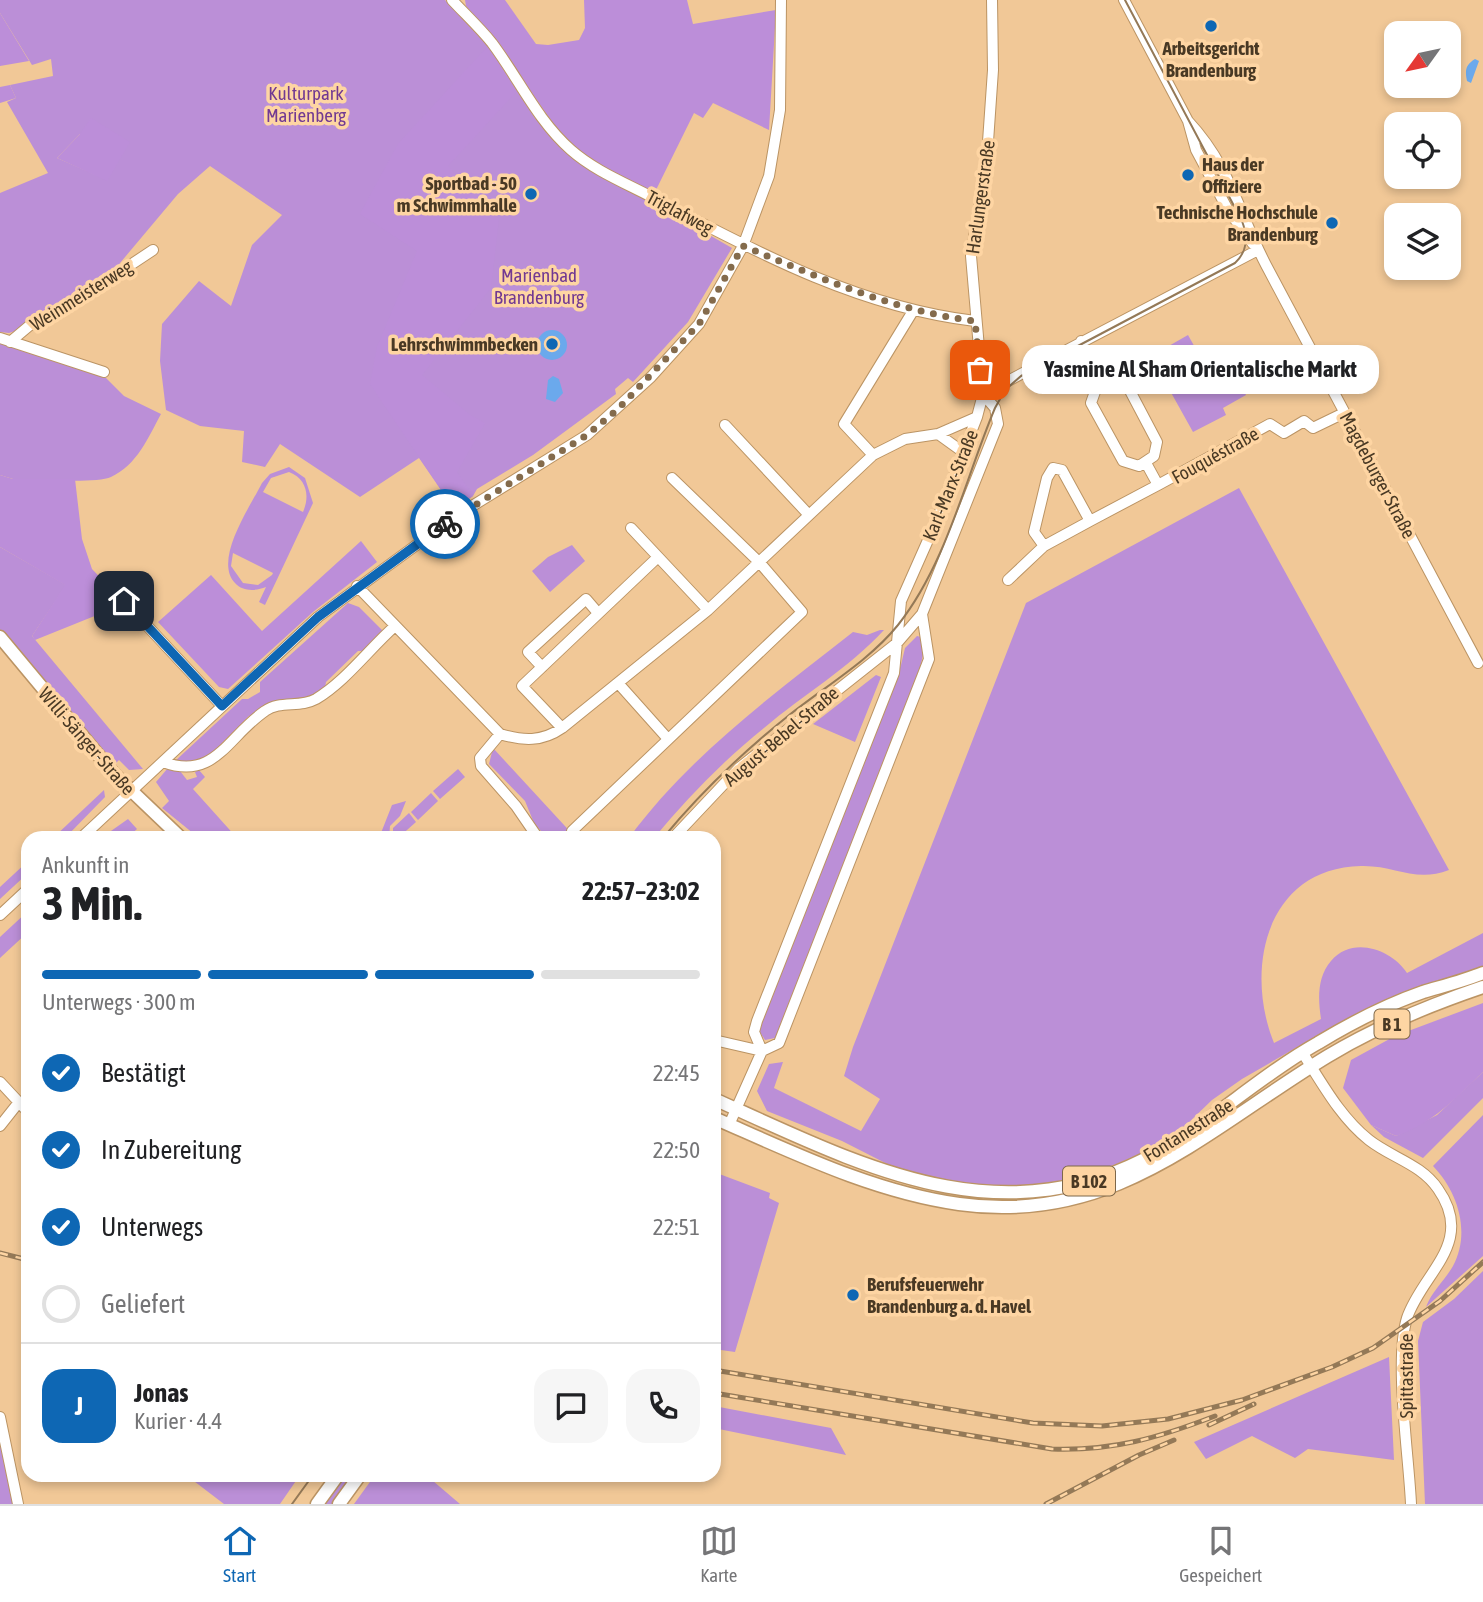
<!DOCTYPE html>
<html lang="de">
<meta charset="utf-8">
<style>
body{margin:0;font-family:"Asap Condensed",sans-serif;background:#f6f6f6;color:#202124;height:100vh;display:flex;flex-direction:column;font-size:26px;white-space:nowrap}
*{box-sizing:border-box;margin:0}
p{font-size:23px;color:#757577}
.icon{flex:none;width:38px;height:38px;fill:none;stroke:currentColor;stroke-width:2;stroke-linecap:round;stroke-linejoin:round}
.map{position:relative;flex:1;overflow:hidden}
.drawer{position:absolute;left:21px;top:831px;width:700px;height:651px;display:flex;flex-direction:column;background:#fff;border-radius:21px;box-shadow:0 4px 10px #0003}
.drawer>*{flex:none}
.needle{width:46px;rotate:237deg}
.tools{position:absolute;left:1384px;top:21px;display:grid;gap:14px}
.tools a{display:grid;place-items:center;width:77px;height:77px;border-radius:14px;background:#fff;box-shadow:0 4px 10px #0003;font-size:35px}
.pin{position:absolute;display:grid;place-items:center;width:60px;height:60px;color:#fff;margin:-30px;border-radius:14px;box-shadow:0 4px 10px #0006}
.courier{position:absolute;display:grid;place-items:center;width:70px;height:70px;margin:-35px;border:5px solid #0e67b4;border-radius:50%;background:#fff;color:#222;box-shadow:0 2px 9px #0007}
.bubble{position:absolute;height:49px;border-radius:21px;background:#fff;box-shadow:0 4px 10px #0003;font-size:23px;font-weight:700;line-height:49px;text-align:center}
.overview em{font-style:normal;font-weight:700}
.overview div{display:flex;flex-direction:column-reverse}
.overview{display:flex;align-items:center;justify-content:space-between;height:119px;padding:0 21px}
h1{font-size:46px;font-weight:700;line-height:52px}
.bar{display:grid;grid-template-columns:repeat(4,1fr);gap:10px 7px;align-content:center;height:84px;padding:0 21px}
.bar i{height:9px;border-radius:5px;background:#e0e0e0}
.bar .current{background:#0e67b4}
.bar p{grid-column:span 4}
.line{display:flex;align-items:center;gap:18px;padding:0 21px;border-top:2px solid #e0e0e0}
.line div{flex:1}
.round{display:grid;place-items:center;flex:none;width:74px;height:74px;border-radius:21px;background:#f6f6f6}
ol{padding:0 21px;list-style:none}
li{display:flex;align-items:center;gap:21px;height:77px}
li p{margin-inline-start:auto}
li .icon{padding:7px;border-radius:50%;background:#0e67b4;color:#fff;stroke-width:4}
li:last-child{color:#757577}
li i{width:38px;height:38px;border:4px solid #e0e0e0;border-radius:50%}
.menu{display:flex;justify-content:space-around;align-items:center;height:98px;border-top:2px solid #e0e0e0;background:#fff;font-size:19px;color:#757577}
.menu a{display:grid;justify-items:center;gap:4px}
.menu .current{color:#0e67b4}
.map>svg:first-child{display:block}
.green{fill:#bb8fd7;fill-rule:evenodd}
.forest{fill:#bc8ed9}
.water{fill:#6ba9ec}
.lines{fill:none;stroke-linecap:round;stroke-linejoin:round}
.minor-tunnel{stroke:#cfab80;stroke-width:10;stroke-dasharray:10 5;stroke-linecap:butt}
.minor-casing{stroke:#bb9464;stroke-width:12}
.major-casing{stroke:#bb9464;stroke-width:15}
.minor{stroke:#fff;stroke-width:10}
.major{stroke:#fff;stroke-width:12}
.tram{stroke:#947957;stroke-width:2}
.rail-casing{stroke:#947957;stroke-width:5}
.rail{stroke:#fed5a3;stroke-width:2.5;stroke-dasharray:8;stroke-linecap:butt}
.done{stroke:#846b4c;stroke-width:7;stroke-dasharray:0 12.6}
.route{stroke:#0e67b4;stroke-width:9}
.poi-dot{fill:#0e67b4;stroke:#fed5a3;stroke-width:2.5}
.labels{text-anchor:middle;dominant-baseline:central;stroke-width:7;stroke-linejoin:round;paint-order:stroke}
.shield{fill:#fed5a3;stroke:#7f684a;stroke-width:2}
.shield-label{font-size:18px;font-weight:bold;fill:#493924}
.poi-label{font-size:19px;font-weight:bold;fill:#493924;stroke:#fed5a3;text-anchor:end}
.park-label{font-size:19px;fill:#723992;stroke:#fed5a3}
.street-label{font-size:19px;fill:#493924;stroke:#fed5a3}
</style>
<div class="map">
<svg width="1483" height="1504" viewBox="0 0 1483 1504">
<rect width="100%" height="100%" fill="#f1c897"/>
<path class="green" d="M0 0H445L488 46 535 118 570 155 732 248 688 322 633 382 628 378 615 389 616 394 533 455 477 489 473 496 454 509 419 458 360 497 280 444 265 467 242 462 244 431 200 426 166 410 160 361 162 324 199 281 231 306 252 245 282 215 210 166 178 194 115 269 85 292 21 329 9 333 0 332V193L48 173 7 102 16 98 10 85 53 76 51 59 32 65 0 13ZM80 134 107 180 57 158Z
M1188 335 1206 367 1226 358 1246 395 1223 408 1226 415 1193 432 1154 362 1160 351Z
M0 341 104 376 124 396 161 414C148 438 137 465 111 477 96 484 33 479 13 479L0 475Z
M289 467 305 478 313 503 265 605 259 602 266 587C256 591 243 592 235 583 213 560 250 507 262 483L270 474ZM289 472C307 479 310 496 303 512L263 492 271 478ZM233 553 273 573 272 575 258 585 243 583 231 566Z
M1239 488 1449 870C1415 883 1395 865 1361 866 1266 868 1244 969 1274 1043L1321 1019C1318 999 1317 977 1331 961 1353 935 1392 950 1407 973L1483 933V966L1375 1005 1327 1030 1242 1079 1212 1100 1182 1129 1152 1149 1085 1177 1026 1186 954 1184 901 1171 842 1141 767 1111 757 1091 769 1064 783 1062 774 1088 861 1131 880 1099 844 1076 853 1047 1026 603Z
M572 545 585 561 550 592 532 571 548 557Z
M0 547 66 585 32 636 143 769 129 770 119 760 116 763 75 721 0 630Z
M348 603 359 607 384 632 364 651H358L326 682 325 688 315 696 249 716 202 763 174 762 242 699H248L260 692V682Z
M880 630H884C849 668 803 695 764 728 723 761 687 798 654 838H629C689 756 774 694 853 632L867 635Z
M917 636 921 637 924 650 919 673 778 1033 775 1038 765 1040 759 1031 760 1025 901 665 905 648Z
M876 675 881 677 855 742 813 724Z
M493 748 576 838H547L534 823 525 801 489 764Z
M168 768 180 771 187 780 197 777 195 772 199 770 205 777 193 789 237 838H199L162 808 169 801 156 782Z
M458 769 465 777 440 799 433 791Z
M104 790 105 797 65 838H53Z
M431 793 438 801 418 820 411 812Z
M406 801 400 816 390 826 389 838H379L392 805Z
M409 813 416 822 398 838H393V828Z
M128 819 137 829 127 838H101Z
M28 861V873L0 899V887Z
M28 911V932L0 958V937Z
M1483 1072V1098L1423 1158 1384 1137 1371 1125 1396 1136 1437 1115Z
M1483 1115V1256L1426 1307C1432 1291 1445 1280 1453 1266 1471 1232 1458 1192 1433 1166Z
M714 1172 770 1193 769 1198 779 1203 735 1352 714 1349Z
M1483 1271V1504H1425L1418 1341 1423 1322 1454 1299Z
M1389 1357 1394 1460 1308 1449 1295 1458 1252 1436 1206 1459 1194 1442Z
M714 1406 831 1428 846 1455 714 1428Z
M0 1434 15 1504H0Z
M186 1475H300L280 1504H224Z
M344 1475H352L332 1504H325Z
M375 1475H426L460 1504H354Z"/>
<path class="forest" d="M465 0H505L536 44 548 45 579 40 585 28 584 0H687L693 24 776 10 769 130 713 103 703 118 694 113 654 194 603 167 574 147 557 129 494 39 466 6Z
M0 13 29 61 0 66Z
M488 46 517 91 448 166 499 219 491 288 422 375 470 415 485 423 457 472 473 496 454 509 370 384 377 347 417 251 360 214 398 144Z
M10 85 16 98 0 103V87Z
M91 118 130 142 107 181 57 158 80 134Z
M0 475 13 479H75L82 539 92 569 117 595 112 609 35 640 32 636 65 585 0 547Z
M361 541 377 562 313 612 228 689 219 687 158 622 211 575 262 631Z
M1483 1003V1072C1456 1098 1432 1124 1396 1136L1371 1125 1343 1088 1351 1060 1395 1036Z"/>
<path class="water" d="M1475 59 1479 61 1471 83 1467 81C1465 71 1465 65 1475 59Z
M537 345a15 15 0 1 1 30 0a15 15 0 1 1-30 0Z
M553 376 559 379 563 393 555 402 546 399 548 380Z"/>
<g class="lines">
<path class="minor-tunnel" d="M1090 359 1098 373"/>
<defs>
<path id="minor" d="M452 0C465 14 480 28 492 43 519 79 537 120 571 150 597 173 633 186 663 203 761 255 864 308 975 321
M1124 0 1188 121 1196 150 1228 210 1253 244
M1188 121C1230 166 1239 213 1266 265L1478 663
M0 338 104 372
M1081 341 1090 359
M10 342 29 326 85 295 153 250
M1114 379 1128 387 1157 442 1154 456 1139 466 1123 461 1091 403 1097 386Z
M983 394 1258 250
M725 425 809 515
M938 434 963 452
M873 455 844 424 913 311
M1146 463 1158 485 1270 424 1284 433 1304 421 1313 428 1344 413
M631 528 708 610
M1044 546 1090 521
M1008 580 1044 546 1034 532 1047 478 1053 468 1062 470 1090 521 1158 485
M357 586 500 734C523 741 542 742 562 728L708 610 873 455 905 439 938 434 977 417
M124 601 222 706
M542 667 528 652 586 599 598 613
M618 683 668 739
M562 728 522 686 658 557
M500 734 480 758 481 766 516 806 538 838
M163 762C215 781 227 737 265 711 280 700 300 708 316 699 346 681 369 649 395 626
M572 831 802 612 760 563 672 478
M81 838 318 617 456 516 587 435 651 377 699 324 743 246 769 176 780 110 781 0
M673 838 739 768 897 643 922 614 998 424 995 408 983 394
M0 915 28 889
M714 1040 762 1051
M762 1051 754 1032 757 1021 894 673 901 601 936 522 977 417 983 394 971 256 987 156 993 70 992 0
M1302 1052C1322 1083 1340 1117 1369 1140 1392 1158 1421 1164 1438 1189 1476 1243 1422 1273 1407 1318 1394 1360 1409 1457 1411 1504
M0 1082 28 1112
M729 1125 762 1051 779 1043 929 659 922 614
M0 1126 19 1102
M0 1417 18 1504"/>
<path id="major" d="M0 637 115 775 181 838
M714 1099C861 1165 999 1240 1156 1153 1213 1121 1261 1075 1318 1043 1351 1023 1386 1005 1423 992 1443 986 1463 981 1483 973
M714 1118C792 1152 873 1192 959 1204 1114 1226 1206 1130 1328 1056 1376 1027 1430 1005 1483 987
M317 1504 338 1475
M339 1504 360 1475"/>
</defs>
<use href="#minor" class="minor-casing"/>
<use href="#major" class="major-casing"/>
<use href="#minor" class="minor"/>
<use href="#major" class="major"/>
<path class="tram" d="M663 838C700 793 742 753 788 716 824 687 869 661 898 625 947 563 965 479 995 408L1005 390 1021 376 1235 263C1248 251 1248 237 1242 221L1125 0
M292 1504 313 1475"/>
<defs>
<path id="rail" d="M0 1253 28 1260
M714 1370 1033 1423 1102 1426 1168 1419 1242 1400 1332 1367 1373 1348 1440 1301 1483 1262
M714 1393 1052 1449C1113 1451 1158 1438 1215 1416
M1209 1425 1254 1404
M1046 1504 1139 1455 1174 1440"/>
</defs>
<use href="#rail" class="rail-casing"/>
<use href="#rail" class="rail"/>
</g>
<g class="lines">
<path class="done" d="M445 524 587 435 618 409 699 324 743 246C819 277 893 311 975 321L980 370"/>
<path class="route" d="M124 601 222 706 318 617 445 524"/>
</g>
<g class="poi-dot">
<circle cx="1211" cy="26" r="7"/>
<circle cx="1188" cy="175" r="7"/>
<circle cx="531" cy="194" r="7"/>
<circle cx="1332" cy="223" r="7"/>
<circle cx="552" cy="344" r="7"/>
<circle cx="853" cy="1295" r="7"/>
</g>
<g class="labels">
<g class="shield">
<rect x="1374.5" y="1009.5" width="35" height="29" rx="5"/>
<rect x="1063" y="1166.5" width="52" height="29" rx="5"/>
</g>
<g class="shield-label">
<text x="1392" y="1024">B 1</text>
<text x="1089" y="1181">B 102</text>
</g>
<g class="poi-label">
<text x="1211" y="48" text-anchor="middle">Arbeitsgericht<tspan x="1211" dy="22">Brandenburg</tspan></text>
<text x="1202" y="164" text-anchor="start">Haus der<tspan x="1202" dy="22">Offiziere</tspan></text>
<text x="517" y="183">Sportbad - 50<tspan x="517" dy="22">m Schwimmhalle</tspan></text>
<text x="1318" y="212">Technische Hochschule<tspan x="1318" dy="22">Brandenburg</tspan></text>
<text x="538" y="344">Lehrschwimmbecken</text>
<text x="867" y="1284" text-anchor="start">Berufsfeuerwehr<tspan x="867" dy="22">Brandenburg a. d. Havel</tspan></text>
</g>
<g class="park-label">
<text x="306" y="93">Kulturpark<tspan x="306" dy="22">Marienberg</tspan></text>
<text x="539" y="275">Marienbad<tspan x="539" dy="22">Brandenburg</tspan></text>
</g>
<g class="street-label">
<text transform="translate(980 197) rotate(-82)">Harlungerstraße</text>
<text transform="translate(680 212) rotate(28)">Triglafweg</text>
<text transform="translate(81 295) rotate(-32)">Weinmeisterweg</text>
<text transform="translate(1215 455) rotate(-29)">Fouquéstraße</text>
<text transform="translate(1378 475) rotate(62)">Magdeburger Straße</text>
<text transform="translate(950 485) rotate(-68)">Karl-Marx-Straße</text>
<text transform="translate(781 736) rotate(-40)">August-Bebel-Straße</text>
<text transform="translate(87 741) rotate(49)">Willi-Sänger-Straße</text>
<text transform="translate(1188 1130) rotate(-32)">Fontanestraße</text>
<text transform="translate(1406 1376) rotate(-90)">Spittastraße</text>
</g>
</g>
</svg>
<div class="tools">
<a><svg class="needle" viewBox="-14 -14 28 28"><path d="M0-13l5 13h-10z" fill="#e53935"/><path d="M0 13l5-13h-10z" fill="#757577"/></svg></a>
<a><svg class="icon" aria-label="locate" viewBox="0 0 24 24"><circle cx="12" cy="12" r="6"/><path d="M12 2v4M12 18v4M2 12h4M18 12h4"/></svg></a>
<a><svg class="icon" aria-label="layers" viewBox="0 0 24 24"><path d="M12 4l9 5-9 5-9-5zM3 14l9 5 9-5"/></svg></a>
</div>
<div class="pin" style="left:980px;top:370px;background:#ea580c"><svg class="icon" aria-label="bag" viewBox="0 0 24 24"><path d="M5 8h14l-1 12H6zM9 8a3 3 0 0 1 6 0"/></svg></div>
<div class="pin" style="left:124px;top:601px;background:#1f2937"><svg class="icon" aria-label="home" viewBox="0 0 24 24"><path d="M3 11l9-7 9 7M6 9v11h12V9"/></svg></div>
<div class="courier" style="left:445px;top:524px"><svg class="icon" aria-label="bike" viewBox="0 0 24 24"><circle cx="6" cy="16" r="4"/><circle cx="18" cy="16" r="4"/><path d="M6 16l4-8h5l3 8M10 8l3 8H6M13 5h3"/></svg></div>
<div class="bubble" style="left:1022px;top:345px;width:357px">Yasmine Al Sham Orientalische Markt</div>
<section class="drawer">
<div class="overview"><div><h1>3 Min.</h1><p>Ankunft in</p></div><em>22:57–23:02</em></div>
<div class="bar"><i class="current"></i><i class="current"></i><i class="current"></i><i></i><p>Unterwegs · 300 m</p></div>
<ol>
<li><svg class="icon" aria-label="check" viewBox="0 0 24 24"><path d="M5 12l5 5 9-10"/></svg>Bestätigt<p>22:45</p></li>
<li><svg class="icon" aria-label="check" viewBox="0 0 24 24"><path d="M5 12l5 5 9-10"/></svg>In Zubereitung<p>22:50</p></li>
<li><svg class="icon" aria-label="check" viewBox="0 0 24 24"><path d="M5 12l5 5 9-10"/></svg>Unterwegs<p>22:51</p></li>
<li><i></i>Geliefert</li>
</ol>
<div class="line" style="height:126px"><b class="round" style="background:#0e67b4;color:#fff">J</b><div><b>Jonas</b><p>Kurier · 4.4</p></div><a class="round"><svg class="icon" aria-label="chat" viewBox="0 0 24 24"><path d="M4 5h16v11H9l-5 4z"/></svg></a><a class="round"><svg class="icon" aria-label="phone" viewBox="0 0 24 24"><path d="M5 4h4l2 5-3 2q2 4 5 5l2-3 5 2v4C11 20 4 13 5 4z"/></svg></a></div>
</section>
</div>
<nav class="menu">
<a class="current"><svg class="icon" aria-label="home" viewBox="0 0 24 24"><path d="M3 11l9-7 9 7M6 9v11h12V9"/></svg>Start</a>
<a><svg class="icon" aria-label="map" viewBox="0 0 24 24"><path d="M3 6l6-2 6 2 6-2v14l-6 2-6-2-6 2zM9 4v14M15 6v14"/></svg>Karte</a>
<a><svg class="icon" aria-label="saved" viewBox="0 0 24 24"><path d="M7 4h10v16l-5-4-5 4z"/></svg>Gespeichert</a>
</nav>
